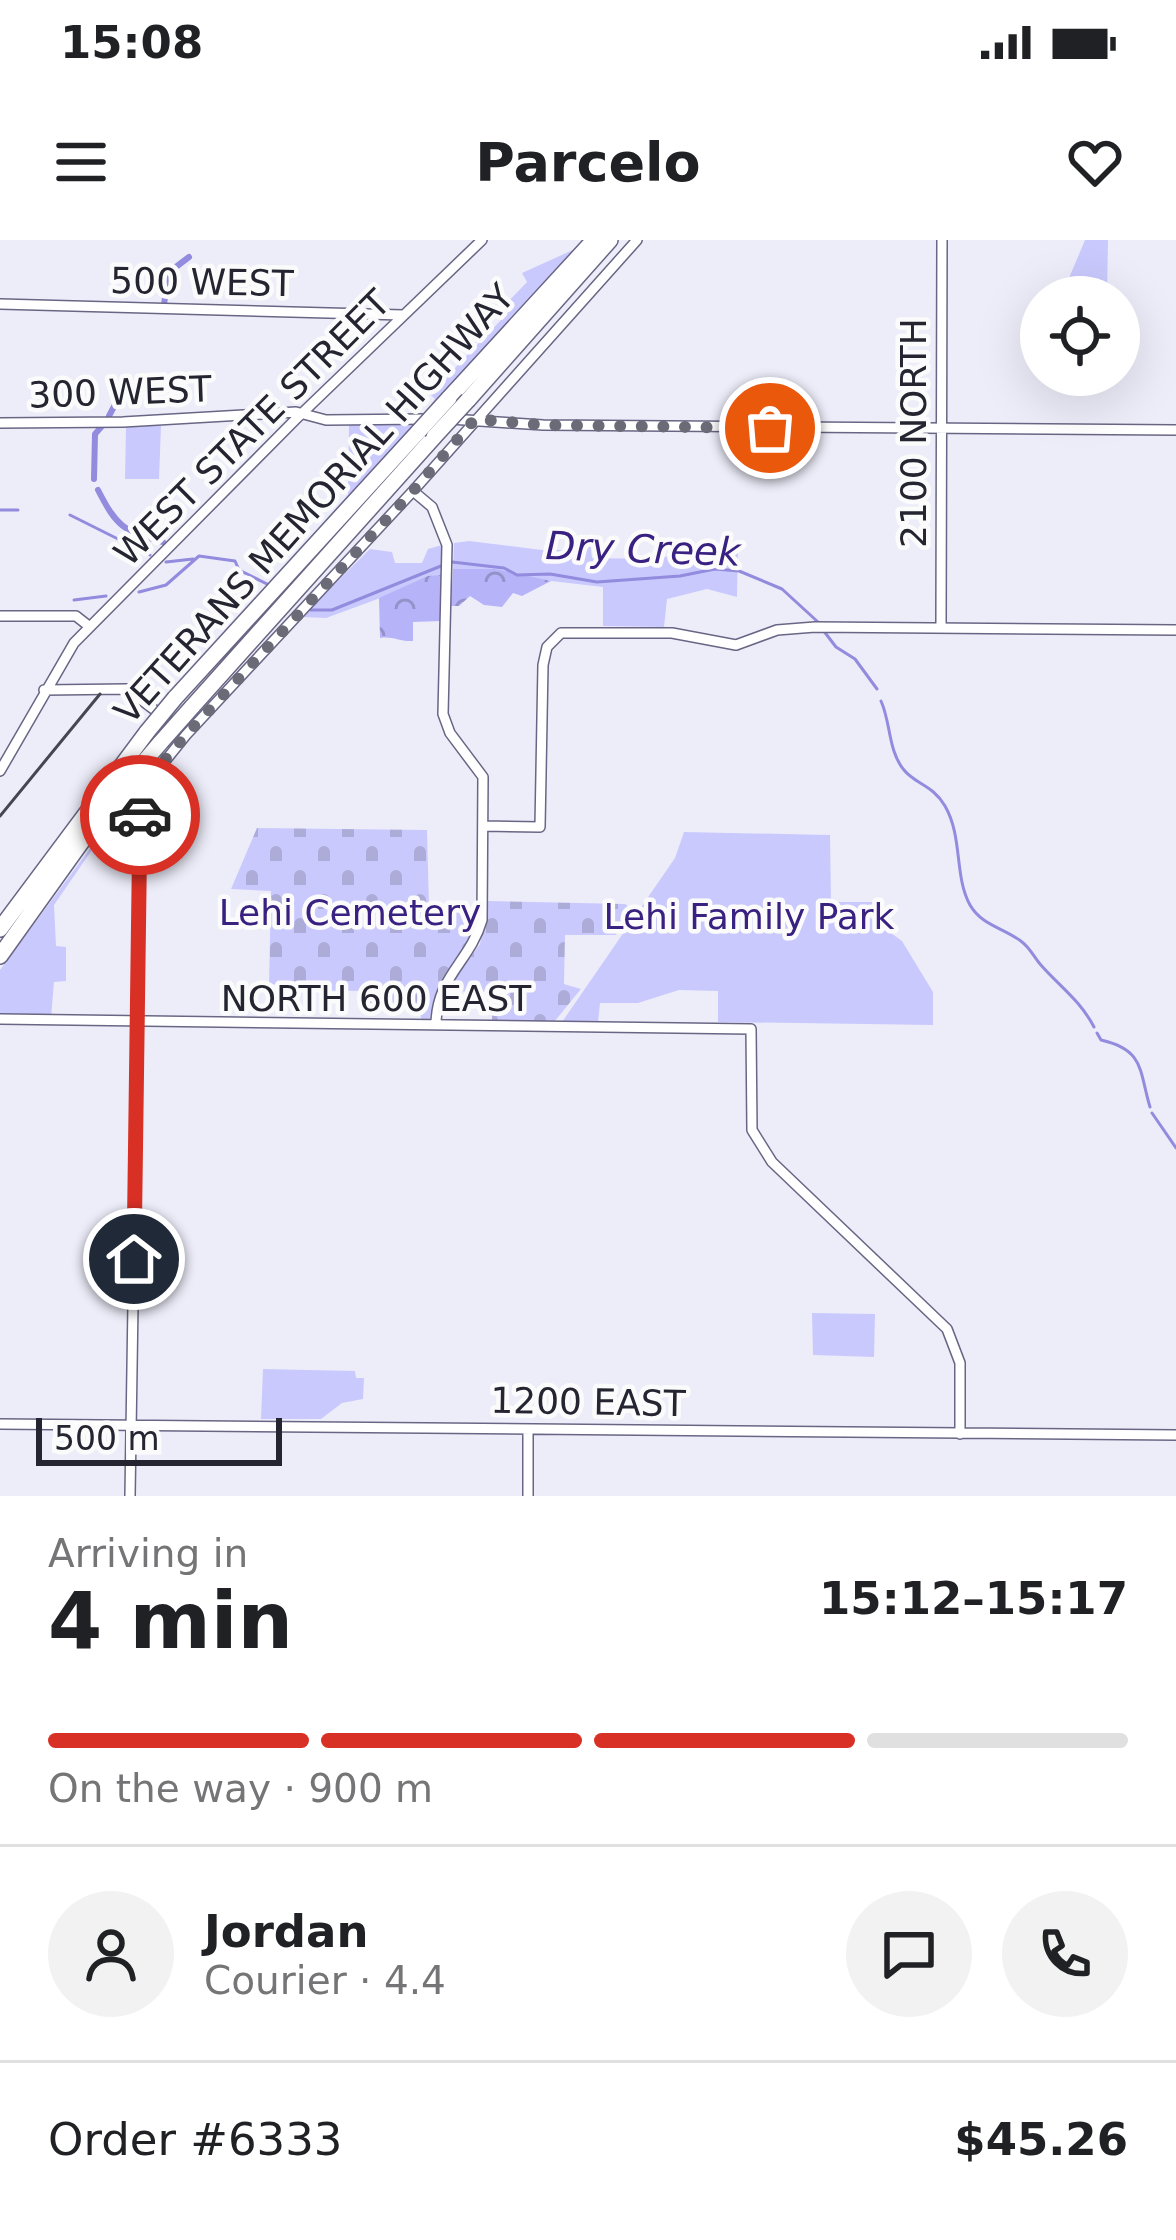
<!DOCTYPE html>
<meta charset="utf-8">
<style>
body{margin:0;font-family:"DejaVu Sans",sans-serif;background:#f2f2f2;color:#202124;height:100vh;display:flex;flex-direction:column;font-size:45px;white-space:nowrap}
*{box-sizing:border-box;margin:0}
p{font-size:39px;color:#757577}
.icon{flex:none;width:66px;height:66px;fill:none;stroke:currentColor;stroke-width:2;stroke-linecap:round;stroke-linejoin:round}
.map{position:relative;height:1256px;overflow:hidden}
.sheet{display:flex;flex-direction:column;background:#fff;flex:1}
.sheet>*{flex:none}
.tools{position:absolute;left:1020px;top:36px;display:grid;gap:24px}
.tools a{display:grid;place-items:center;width:120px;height:120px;border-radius:50%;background:#fff;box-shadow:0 12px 48px #0002;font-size:60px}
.scale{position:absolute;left:36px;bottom:30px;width:246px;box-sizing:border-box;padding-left:12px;border:6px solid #252431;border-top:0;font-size:33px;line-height:42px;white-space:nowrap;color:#252431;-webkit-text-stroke:9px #fbfbfb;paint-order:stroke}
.pin{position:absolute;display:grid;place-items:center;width:102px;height:102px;color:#fff;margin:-51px;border:6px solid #fff;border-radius:50%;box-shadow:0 3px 12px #0007}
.courier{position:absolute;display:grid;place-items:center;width:120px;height:120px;margin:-60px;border:9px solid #d93025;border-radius:50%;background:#fff;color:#222;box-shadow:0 3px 15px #0007}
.head em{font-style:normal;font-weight:700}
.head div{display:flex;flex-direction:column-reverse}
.head{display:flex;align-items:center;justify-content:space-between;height:204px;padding:0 48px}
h1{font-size:78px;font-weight:700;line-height:90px}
.bar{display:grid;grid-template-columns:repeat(4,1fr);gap:18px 12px;align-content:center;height:144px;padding:0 48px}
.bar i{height:15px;border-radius:9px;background:#e0e0e0}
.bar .on{background:#d93025}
.bar p{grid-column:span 4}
.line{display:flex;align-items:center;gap:30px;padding:0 48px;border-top:3px solid #e0e0e0}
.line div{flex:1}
.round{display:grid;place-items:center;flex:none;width:126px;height:126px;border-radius:63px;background:#f2f2f2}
.status{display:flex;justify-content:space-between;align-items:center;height:84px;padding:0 60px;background:#fff;direction:ltr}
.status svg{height:33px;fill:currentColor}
header{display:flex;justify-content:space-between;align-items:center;height:156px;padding:0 48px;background:#fff;font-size:54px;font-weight:700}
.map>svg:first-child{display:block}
.green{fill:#cac9fd}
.forest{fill:url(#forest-crowns)}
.cemetery{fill:url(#cemetery-stones)}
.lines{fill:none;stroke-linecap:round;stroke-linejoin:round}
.stream{stroke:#928bde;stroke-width:3}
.canal{stroke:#928bde;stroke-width:6}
.secondary-casing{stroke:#686684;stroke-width:12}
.highway-casing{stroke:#686684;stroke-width:18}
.secondary{stroke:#fff;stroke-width:9}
.highway{stroke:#fff;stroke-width:15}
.rail{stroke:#464653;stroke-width:3}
.highway-bridge-casing{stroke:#686684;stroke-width:18;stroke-linecap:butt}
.highway-bridge{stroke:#fff;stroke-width:15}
.done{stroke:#6b6a77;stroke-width:12;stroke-dasharray:0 21.6}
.route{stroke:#d93025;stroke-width:15}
.labels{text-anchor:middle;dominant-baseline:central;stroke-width:9;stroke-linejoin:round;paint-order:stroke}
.street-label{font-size:36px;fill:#252431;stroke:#fbfbfb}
.park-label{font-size:36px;fill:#382181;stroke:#fbfbfb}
.water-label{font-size:39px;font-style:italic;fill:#382181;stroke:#fbfbfb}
</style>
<div class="status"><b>15:08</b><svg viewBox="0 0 49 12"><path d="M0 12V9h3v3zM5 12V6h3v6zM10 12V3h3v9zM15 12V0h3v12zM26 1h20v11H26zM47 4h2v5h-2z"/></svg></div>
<header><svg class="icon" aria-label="menu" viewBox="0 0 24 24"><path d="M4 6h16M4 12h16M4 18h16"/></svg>Parcelo<svg class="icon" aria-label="heart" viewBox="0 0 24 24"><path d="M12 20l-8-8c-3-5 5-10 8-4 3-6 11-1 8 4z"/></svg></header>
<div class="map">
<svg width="1176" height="1256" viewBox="0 0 1176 1256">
<defs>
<pattern id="forest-crowns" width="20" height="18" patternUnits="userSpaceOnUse" patternTransform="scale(3)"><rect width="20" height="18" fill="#b7b3f8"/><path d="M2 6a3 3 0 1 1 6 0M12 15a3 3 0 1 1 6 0" fill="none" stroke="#9591c9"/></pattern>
<pattern id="cemetery-stones" width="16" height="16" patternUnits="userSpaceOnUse" patternTransform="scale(3)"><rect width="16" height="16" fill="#cac9fd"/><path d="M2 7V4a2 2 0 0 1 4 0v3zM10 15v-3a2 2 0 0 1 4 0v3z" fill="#adacd9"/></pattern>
</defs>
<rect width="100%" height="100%" fill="#ededfa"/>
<path class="green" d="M1085 0H1108L1107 57H1061Z
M575 9 428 172 425 173 435 159 430 154 502 79 498 72 527 42 522 33Z
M418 181 162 466 159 464 348 255 349 184Z
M126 186H161L159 239H125Z
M469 301 542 310H565L590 302 592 318 652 319 738 305 737 357 707 349 667 359 664 387 603 386V347L517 337 495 329H453L454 303Z
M442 305 443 335 326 378 301 377 370 309 392 312 395 323H422L428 309Z
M134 549 54 665 56 706 66 707V741L54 742 51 778 0 775V730Z
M684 592 830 595 831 662H876L869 677 902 701 933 752V785L718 782V751L679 750 638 763H600L598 782H562L675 618Z
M812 1073 875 1074 874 1117 813 1115Z
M263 1129 355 1131 356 1138H364L363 1159 342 1163 321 1179H261Z"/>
<path class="forest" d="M453 329H495L551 341 522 356 513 353 502 367 484 365 470 356 459 366H451Z
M443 335 441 381 413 382V401C400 402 393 396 380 398L379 358 428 336Z"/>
<path class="cemetery" d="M257 588 427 590 429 667 476 669C472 716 434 729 430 780L421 781 420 764 368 763V751L286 750V745L269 744 271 651 231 649Z
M488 661 625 664 631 668 616 695H565L564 744 581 749 554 782 492 781V752L446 751 480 704Z"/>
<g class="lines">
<path class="stream" d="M0 270H18
M70 275 150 315
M166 322 193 319
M452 322 504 328 517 335 550 334 597 342 680 336 715 329 739 331 782 349 818 382
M139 352 166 345 199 316 235 321 239 330 271 346
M74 360 106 356
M311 370H332L441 326
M823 390 836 407 855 419 877 449
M881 461C891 483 888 511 904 530 915 544 933 545 945 566 963 597 954 636 970 665 982 686 1005 688 1022 702 1030 708 1034 717 1040 724 1059 746 1080 760 1094 787
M1097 793 1101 800C1145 810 1139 831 1150 867
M1152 873 1176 908"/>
<path class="canal" d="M164 65 168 33 189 17
M109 176 119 157
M94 239 95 194 103 185
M98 250C116 285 123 292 163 302"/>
<defs>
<path id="secondary" d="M0 64 403 75
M450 179 543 185 1176 190
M0 183 123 182 296 172 326 180 427 179
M413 251 432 267 447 305 443 474 450 493 483 537 482 680C470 722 436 737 436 785
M0 376H76L90 387
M941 387 942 0
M44 450 127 449 177 487
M0 531 74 403 295 180 482 0
M484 586 540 587 543 425 547 407 561 393H672L736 405 777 390 815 387 1176 390
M0 779 751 789 752 890 772 922 947 1089 960 1123V1194
M0 1184 1176 1195
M130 1256 141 551 186 495 413 251 637 0
M528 1256V1189"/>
<path id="highway" d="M449 158 594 0
M468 160 610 0
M175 458 419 191
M192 467 434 197
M0 689 147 492
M0 716 113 558 161 502"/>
</defs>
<use href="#secondary" class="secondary-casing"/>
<use href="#highway" class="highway-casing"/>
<use href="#secondary" class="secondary"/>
<use href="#highway" class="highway"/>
<path class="rail" d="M0 576 100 454"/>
<defs>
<path id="highway-bridge" d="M419 191 449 158
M434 197 468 160
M147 492 175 458
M161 502 192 467"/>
</defs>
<use href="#highway-bridge" class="highway-bridge-casing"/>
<use href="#highway-bridge" class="highway-bridge"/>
</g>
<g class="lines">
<path class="done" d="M140 575 143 546 186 495 413 251 475 179 542 185 770 188"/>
<path class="route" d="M134 1019 140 575"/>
</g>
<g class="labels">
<g class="street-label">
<text transform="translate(202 42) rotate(1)">500 WEST</text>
<text transform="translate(120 152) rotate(-2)">300 WEST</text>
<text transform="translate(252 188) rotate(-45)">WEST STATE STREET</text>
<text transform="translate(913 193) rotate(-90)">2100 NORTH</text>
<text transform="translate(314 264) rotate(-48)">VETERANS MEMORIAL HIGHWAY</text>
<text x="376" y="758">NORTH 600 EAST</text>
<text transform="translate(588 1162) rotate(1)">1200 EAST</text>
</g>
<g class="park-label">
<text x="350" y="672">Lehi Cemetery</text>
<text x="749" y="676">Lehi Family Park</text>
</g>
<g class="water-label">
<text transform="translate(643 309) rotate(2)">Dry Creek</text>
</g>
</g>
</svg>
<div class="tools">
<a><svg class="icon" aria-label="locate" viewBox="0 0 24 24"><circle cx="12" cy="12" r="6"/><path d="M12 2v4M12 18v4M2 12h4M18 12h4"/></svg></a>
</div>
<div class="scale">500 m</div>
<div class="pin" style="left:770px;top:188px;background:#ea580c"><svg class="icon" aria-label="bag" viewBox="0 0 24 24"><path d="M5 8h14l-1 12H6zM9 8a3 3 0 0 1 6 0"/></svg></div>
<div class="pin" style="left:134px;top:1019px;background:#1f2937"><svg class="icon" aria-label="home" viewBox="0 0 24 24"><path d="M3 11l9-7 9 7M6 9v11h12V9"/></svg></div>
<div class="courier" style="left:140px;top:575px"><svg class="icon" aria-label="car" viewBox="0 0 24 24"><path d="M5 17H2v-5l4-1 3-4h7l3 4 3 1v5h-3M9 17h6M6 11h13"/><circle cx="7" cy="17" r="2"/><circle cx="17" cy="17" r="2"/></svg></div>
</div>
<section class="sheet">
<div class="head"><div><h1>4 min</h1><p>Arriving in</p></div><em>15:12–15:17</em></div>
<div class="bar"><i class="on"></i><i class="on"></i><i class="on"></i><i></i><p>On the way · 900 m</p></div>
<div class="line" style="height:216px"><a class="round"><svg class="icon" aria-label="person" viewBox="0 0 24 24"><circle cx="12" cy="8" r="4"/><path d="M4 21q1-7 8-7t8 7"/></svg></a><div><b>Jordan</b><p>Courier · 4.4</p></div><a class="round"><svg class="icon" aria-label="chat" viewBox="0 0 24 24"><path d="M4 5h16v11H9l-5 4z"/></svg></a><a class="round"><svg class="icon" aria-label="phone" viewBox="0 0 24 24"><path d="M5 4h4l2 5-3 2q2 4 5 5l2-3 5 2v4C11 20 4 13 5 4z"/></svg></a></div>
<div class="line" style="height:156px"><div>Order #6333</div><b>$45.26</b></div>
</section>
